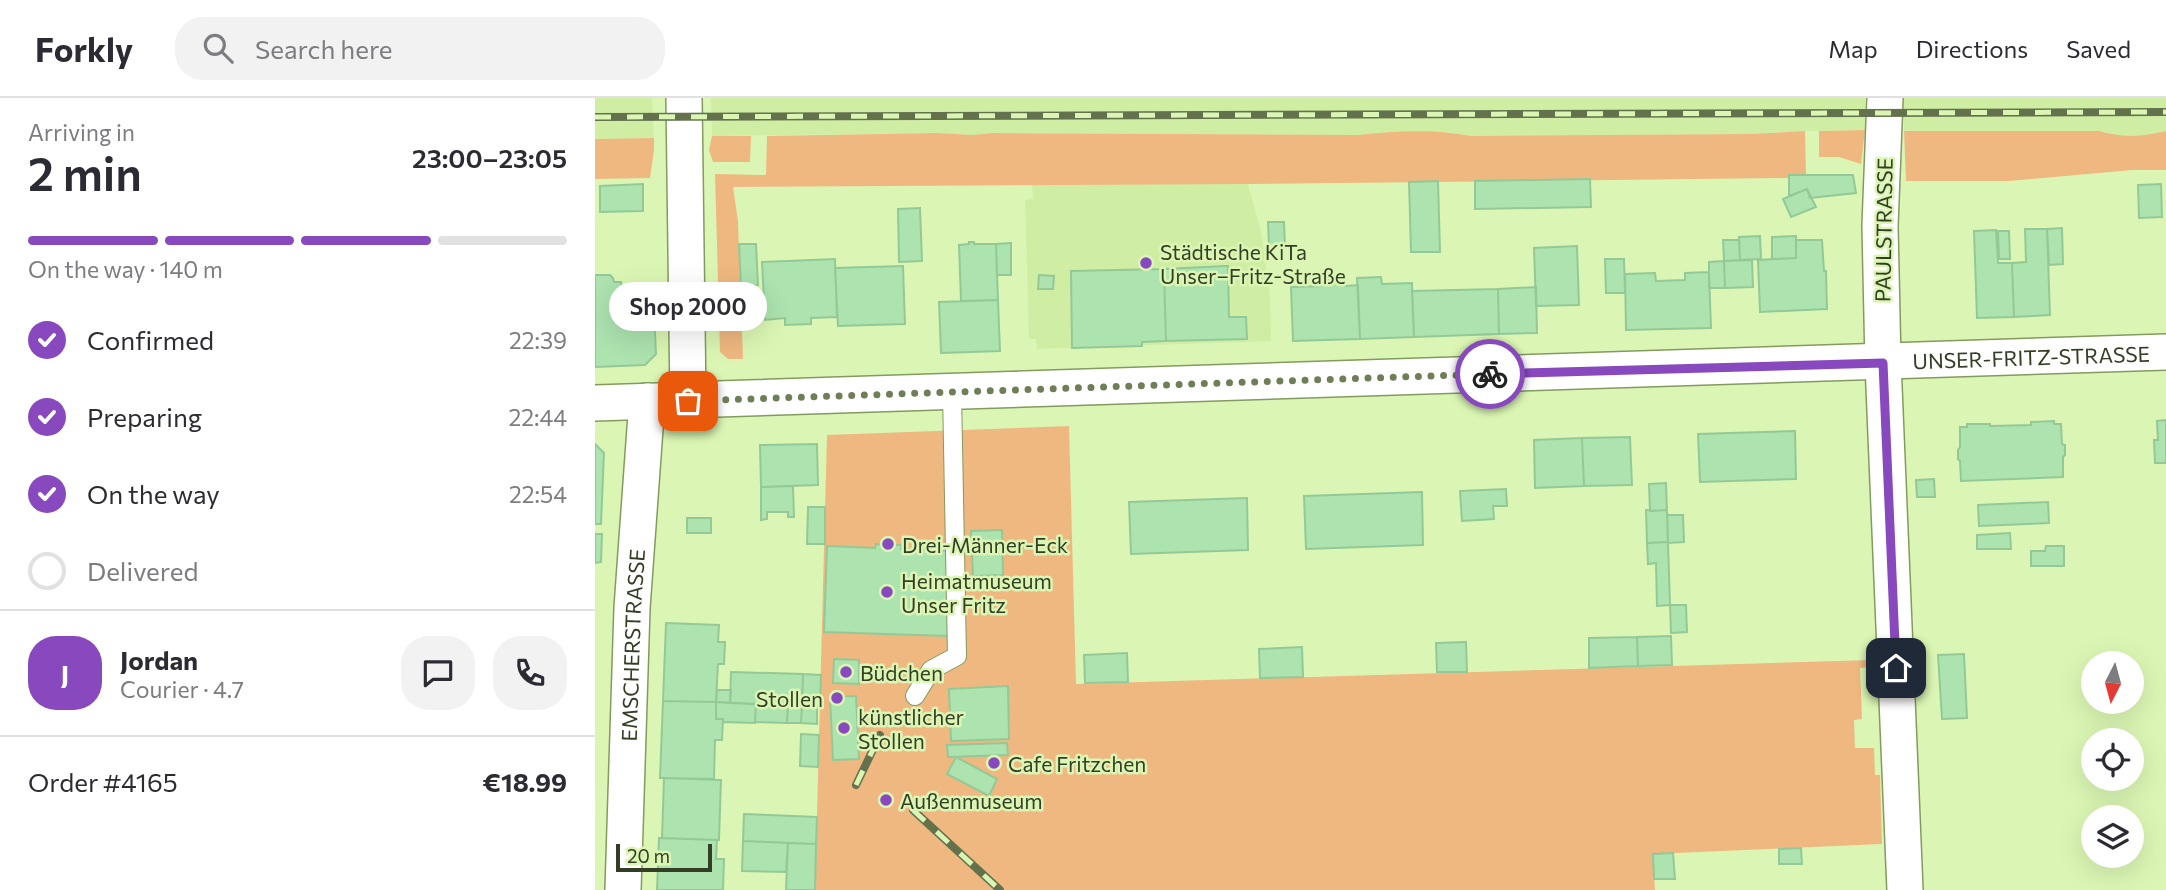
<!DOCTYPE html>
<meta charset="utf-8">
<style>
body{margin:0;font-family:Commissioner,sans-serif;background:#f2f2f3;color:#2b2b33;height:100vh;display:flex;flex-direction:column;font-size:26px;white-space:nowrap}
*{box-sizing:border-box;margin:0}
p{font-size:23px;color:#7c7c81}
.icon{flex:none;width:38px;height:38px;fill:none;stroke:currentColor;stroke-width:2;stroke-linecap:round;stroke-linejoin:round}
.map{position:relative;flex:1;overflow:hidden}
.details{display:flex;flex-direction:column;background:#fff;width:595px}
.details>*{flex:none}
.needle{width:46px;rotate:186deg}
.buttons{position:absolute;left:1486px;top:553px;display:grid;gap:14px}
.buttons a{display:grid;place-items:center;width:63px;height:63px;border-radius:50%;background:#fff;box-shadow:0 7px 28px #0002;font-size:35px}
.scale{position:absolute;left:21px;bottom:18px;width:96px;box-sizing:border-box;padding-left:7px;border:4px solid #343e24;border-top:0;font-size:19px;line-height:24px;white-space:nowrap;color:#343e24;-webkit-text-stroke:5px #dbf6b4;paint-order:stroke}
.pin{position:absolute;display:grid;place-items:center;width:60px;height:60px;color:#fff;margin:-30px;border-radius:14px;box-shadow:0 4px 10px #0006}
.courier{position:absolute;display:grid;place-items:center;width:70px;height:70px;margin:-35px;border:5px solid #8849be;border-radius:50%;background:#fff;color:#222;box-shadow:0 2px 9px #0007}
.bubble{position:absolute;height:49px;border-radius:24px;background:#fff;box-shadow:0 7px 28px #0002;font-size:23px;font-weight:600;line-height:49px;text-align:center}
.summary em{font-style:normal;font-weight:600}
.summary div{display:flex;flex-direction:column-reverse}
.summary{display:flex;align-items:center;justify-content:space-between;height:119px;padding:0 28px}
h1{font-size:46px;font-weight:600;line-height:52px}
.bar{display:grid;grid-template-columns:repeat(4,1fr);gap:10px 7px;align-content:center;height:84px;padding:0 28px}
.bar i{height:9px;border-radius:5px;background:#e1e1e2}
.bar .on{background:#8849be}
.bar p{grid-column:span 4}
.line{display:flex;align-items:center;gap:18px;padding:0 28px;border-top:2px solid #e1e1e2}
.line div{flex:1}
.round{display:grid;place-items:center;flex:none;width:74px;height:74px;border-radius:28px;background:#f2f2f3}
ol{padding:0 28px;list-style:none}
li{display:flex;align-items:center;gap:21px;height:77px}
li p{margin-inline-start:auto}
li .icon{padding:7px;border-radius:50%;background:#8849be;color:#fff;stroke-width:4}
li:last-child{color:#7c7c81}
li i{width:38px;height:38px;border:4px solid #e1e1e2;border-radius:50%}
header{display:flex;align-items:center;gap:42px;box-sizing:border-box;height:98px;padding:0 35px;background:#fff;border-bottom:2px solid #e1e1e2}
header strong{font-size:33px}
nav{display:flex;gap:38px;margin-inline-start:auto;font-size:24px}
.search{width:490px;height:63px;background:#f2f2f3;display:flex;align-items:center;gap:18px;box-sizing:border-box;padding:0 24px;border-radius:28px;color:#7c7c81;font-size:26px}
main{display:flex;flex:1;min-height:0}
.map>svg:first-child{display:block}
.built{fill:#d0eda4}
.green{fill:#efb880}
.building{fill:#ace3af;stroke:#94c997;stroke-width:2}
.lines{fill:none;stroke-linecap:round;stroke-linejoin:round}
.lane-casing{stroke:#839b5e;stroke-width:20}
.street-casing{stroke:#839b5e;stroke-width:38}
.lane{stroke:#fff;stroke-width:18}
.street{stroke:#fff;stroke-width:35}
.rail-casing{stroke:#63724c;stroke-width:8}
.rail{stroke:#dbf6b4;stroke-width:5;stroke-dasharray:16;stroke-linecap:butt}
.done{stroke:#6e7e56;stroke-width:7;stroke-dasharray:0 12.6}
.route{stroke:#8849be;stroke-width:9}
.poi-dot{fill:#8849be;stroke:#dbf6b4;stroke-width:2.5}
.labels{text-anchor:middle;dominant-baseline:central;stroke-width:5;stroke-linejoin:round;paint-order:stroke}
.street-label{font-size:21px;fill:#343e24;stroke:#dbf6b4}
.poi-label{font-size:21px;fill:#343e24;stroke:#dbf6b4;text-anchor:start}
</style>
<header>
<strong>Forkly</strong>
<div class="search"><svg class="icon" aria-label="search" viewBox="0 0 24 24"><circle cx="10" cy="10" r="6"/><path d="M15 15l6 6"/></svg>Search here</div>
<nav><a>Map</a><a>Directions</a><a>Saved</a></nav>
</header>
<main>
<section class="details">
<div class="summary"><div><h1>2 min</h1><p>Arriving in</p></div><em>23:00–23:05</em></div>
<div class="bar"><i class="on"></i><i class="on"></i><i class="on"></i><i></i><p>On the way · 140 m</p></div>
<ol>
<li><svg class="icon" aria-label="check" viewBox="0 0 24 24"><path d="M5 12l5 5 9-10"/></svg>Confirmed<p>22:39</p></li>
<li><svg class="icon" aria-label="check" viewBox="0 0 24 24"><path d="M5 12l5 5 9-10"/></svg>Preparing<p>22:44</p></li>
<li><svg class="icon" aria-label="check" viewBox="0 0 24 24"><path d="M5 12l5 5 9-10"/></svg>On the way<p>22:54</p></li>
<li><i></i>Delivered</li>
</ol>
<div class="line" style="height:126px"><b class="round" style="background:#8849be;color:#fff">J</b><div><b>Jordan</b><p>Courier · 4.7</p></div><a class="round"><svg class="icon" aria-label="chat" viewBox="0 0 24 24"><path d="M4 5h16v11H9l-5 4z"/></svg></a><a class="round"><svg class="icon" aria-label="phone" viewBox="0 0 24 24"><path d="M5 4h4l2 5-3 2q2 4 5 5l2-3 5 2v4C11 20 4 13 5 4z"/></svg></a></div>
<div class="line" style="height:91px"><div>Order #4165</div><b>€18.99</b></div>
</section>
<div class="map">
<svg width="1571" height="792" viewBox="0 0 1571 792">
<rect width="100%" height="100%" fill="#dbf6b4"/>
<path class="built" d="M0 0H57L59 40 0 41Z
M116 0H1270V32L1210 33 1156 36 876 38 853 34H792L763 37 397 35 377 37 342 35 117 38Z
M1309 0H1571V33L1546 39 1522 38 1504 33H1309Z
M437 86H653L666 133 675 197 676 243 442 251 441 241H434L430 102 438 101Z"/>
<path class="green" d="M1270 32 1266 66 1244 59H1224V33Z
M1210 33 1211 77H1195L1194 80 653 86 138 89 143 123 148 261H133L125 254 120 76 171 77 172 38 342 35 377 37 397 35 763 37C800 33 839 31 876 38L1156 36Z
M1309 33H1504C1530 40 1545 39 1571 33V72H1537L1414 83H1311Z
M117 38H156L155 64H118L114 52Z
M59 40V52L55 80 0 81V41Z
M474 328 481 586 1277 562V569L1265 570 1267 621 1259 622 1260 650H1279L1280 677H1285L1287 746 1058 756 1060 792H220L232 337Z"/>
<path class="building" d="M1194 77H1258L1261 95 1215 100 1212 91 1194 98Z
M995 81 996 109 880 111V83Z
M843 83 845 154H816L814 84Z
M48 86V113L5 114V88Z
M1566 86 1567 119 1544 120 1543 87Z
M1212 91 1221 109 1196 119 1188 101Z
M325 110 327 163 304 164 303 111Z
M673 124H689L690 149 674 150Z
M1467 130 1468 166 1454 167 1452 131Z
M1430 131H1452L1455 217 1419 219 1417 165 1431 164Z
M1401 132 1403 165H1417L1419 219 1382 220 1379 133Z
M1403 133H1414L1415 161H1404Z
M1165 138 1166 161 1145 162 1144 139Z
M1201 138V160L1177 161V139Z
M1128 142H1144L1145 162 1129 163Z
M1201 142H1227L1229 173H1231L1232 211 1165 214 1163 162 1201 160Z
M374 144H379V146H401L403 202 366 203 364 147 374 146Z
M416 145V177H402L401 146Z
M144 146H161L163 187 146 188Z
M982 148 984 207 941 208 939 150Z
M240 161 242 219 216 220V226L190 227V220L170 222 167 164Z
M1010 161H1029L1030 195H1011Z
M1157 162 1158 189 1130 190 1129 163Z
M1129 163 1130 190H1114V164Z
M308 168 310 226 243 228 240 170Z
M631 168H633L634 219H651L652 241 571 243 569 171Z
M569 171 571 243 547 244V248L477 250 476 173Z
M1114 174 1116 230 1031 232 1030 176 1060 175 1061 183 1090 182V175Z
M0 177H15L18 180 19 184H26L27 193 58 191 61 256 50 267 0 269Z
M444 177 459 178 458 191H443Z
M786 179 787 186 817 185 819 239 765 241 762 180Z
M751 180V188L763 187 765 241 698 243 696 189 727 188V181Z
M941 189 942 235 904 236 903 191Z
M903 191 904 236 819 239 817 193Z
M403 202 405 253 346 255 344 204Z
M1571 322V365H1560L1559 342H1563L1562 323Z
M1459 323V326H1466L1467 346 1470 347V357L1468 359V379L1366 383 1365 363 1363 361V352L1365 349V329H1372V326H1395V328L1436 327V324Z
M1200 333 1201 381 1105 384 1103 336Z
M1035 339 1037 387 989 388 987 340Z
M987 340 989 388 940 390 939 342Z
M0 346 9 355 6 426H0Z
M222 346 223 387 166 389 165 347Z
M1339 381 1340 399H1322L1321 382Z
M1071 385 1072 412 1055 413 1054 386Z
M198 388 199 419H193V414H172V421L166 422V389Z
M911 391 912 408H898L899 421 867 423 865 393Z
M827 394 828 447 711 451 709 398Z
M652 400 653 452 536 456 534 404Z
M1453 404 1454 425 1384 428 1383 407Z
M213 409H230V446H212Z
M1055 411V413L1072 412 1073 444 1052 445 1051 412Z
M1072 417H1088L1089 444 1073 445Z
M92 420H116V435H92Z
M407 432 408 477 378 478 376 433Z
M1415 435 1416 451H1382V437Z
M0 436H7L6 464 0 465Z
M1073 444 1075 507 1062 508 1061 465 1053 466 1052 445Z
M281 446 306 447V451L356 453 353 538 229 534 232 448 280 450Z
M1451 448H1469V468H1436V453H1450Z
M1075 507H1091L1092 534 1076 535Z
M71 525 124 527 123 544H130V546L129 566H123L121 604 68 603Z
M1076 538 1077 567 1043 568 1042 539Z
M1042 539 1043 568 994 570V540Z
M871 544 872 574H842L841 545Z
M707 549 708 579 665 580 664 551Z
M532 555 533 584 490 585 489 557Z
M1369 556 1372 620 1347 621 1343 557Z
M239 561 264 562V586L238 585Z
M136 574 208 576 207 608 135 605Z
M208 576 226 577 225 608H207Z
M413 588 414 641 356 643 354 591Z
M122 592H136L135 605 121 604Z
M261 598 264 661 238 662 235 599Z
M68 603 121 604V621H128L127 642H120L119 681 65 680Z
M121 604 161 606 160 625 128 624V621H121Z
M161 606 193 607 192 625 160 624Z
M193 607 207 608 206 625H192Z
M207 608H222V626L206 625Z
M206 636 224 637 223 669 205 668Z
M412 645 413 657 353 659 352 647Z
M361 659 402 681 394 698 352 676Z
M69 680 126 682 124 742 67 740Z
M149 716 222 719 221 746 148 743Z
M64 740 122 742 121 761H129L128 792H62Z
M148 743 193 745 191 774 147 773Z
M193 745 221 746 220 792H191Z
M1206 750 1207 766H1184V751Z
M1078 755 1080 781H1059L1058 756Z"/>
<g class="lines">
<defs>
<path id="lane" d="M320 598 336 572 362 558 357 294"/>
<g id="street">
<path d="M89 0 93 303"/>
<path d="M1290 0 1285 128 1288 265 1310 792"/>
<path id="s1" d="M0 305 1571 254"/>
<path id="s2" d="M28 792 37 510 52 303"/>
</g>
</defs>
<use href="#lane" class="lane-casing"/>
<use href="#street" class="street-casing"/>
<use href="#lane" class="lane"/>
<use href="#street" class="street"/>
<defs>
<path id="rail" d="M0 19 1571 14
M261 687 285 637
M318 712 405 792"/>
</defs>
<use href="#rail" class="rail-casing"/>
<use href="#rail" class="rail"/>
</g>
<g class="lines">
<path class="done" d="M93 303 895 276"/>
<path class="route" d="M895 276 1288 265 1301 570"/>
</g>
<g class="poi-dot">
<circle cx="551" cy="165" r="7"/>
<circle cx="293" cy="446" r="7"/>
<circle cx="292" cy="494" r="7"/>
<circle cx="251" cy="574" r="7"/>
<circle cx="242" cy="600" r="7"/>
<circle cx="249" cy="630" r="7"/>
<circle cx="399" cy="665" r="7"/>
<circle cx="291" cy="702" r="7"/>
</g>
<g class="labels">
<g class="street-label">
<text transform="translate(1288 132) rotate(-89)">PAULSTRASSE</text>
<text stroke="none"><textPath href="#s1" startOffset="1437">UNSER-FRITZ-STRASSE</textPath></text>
<text stroke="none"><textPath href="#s2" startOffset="245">EMSCHERSTRASSE</textPath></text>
</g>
<g class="poi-label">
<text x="565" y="153">Städtische KiTa<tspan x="565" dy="24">Unser–Fritz-Straße</tspan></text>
<text x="307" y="446">Drei-Männer-Eck</text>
<text x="306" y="482">Heimatmuseum<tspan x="306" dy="24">Unser Fritz</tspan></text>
<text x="265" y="574">Büdchen</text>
<text x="228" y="600" text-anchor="end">Stollen</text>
<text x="263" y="618">künstlicher<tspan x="263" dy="24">Stollen</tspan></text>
<text x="413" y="665">Cafe Fritzchen</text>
<text x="305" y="702">Außenmuseum</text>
</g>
</g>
</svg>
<div class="buttons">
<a><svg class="needle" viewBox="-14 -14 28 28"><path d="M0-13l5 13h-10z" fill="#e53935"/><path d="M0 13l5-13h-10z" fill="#7c7c81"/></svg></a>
<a><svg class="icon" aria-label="locate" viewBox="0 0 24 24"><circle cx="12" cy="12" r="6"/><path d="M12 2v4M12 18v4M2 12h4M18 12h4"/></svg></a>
<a><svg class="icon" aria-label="layers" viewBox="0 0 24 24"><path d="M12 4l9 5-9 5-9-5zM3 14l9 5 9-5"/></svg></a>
</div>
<div class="scale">20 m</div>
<div class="pin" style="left:93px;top:303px;background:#ea580c"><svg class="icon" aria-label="bag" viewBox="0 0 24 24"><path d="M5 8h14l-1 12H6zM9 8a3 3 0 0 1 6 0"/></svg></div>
<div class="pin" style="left:1301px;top:570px;background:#1f2937"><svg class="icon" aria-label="home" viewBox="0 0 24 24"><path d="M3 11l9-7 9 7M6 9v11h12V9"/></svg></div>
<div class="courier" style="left:895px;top:276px"><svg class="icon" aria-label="bike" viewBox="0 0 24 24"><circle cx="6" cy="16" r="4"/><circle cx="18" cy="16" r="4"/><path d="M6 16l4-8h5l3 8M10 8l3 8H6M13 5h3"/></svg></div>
<div class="bubble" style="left:14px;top:184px;width:158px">Shop 2000</div>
</div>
</main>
